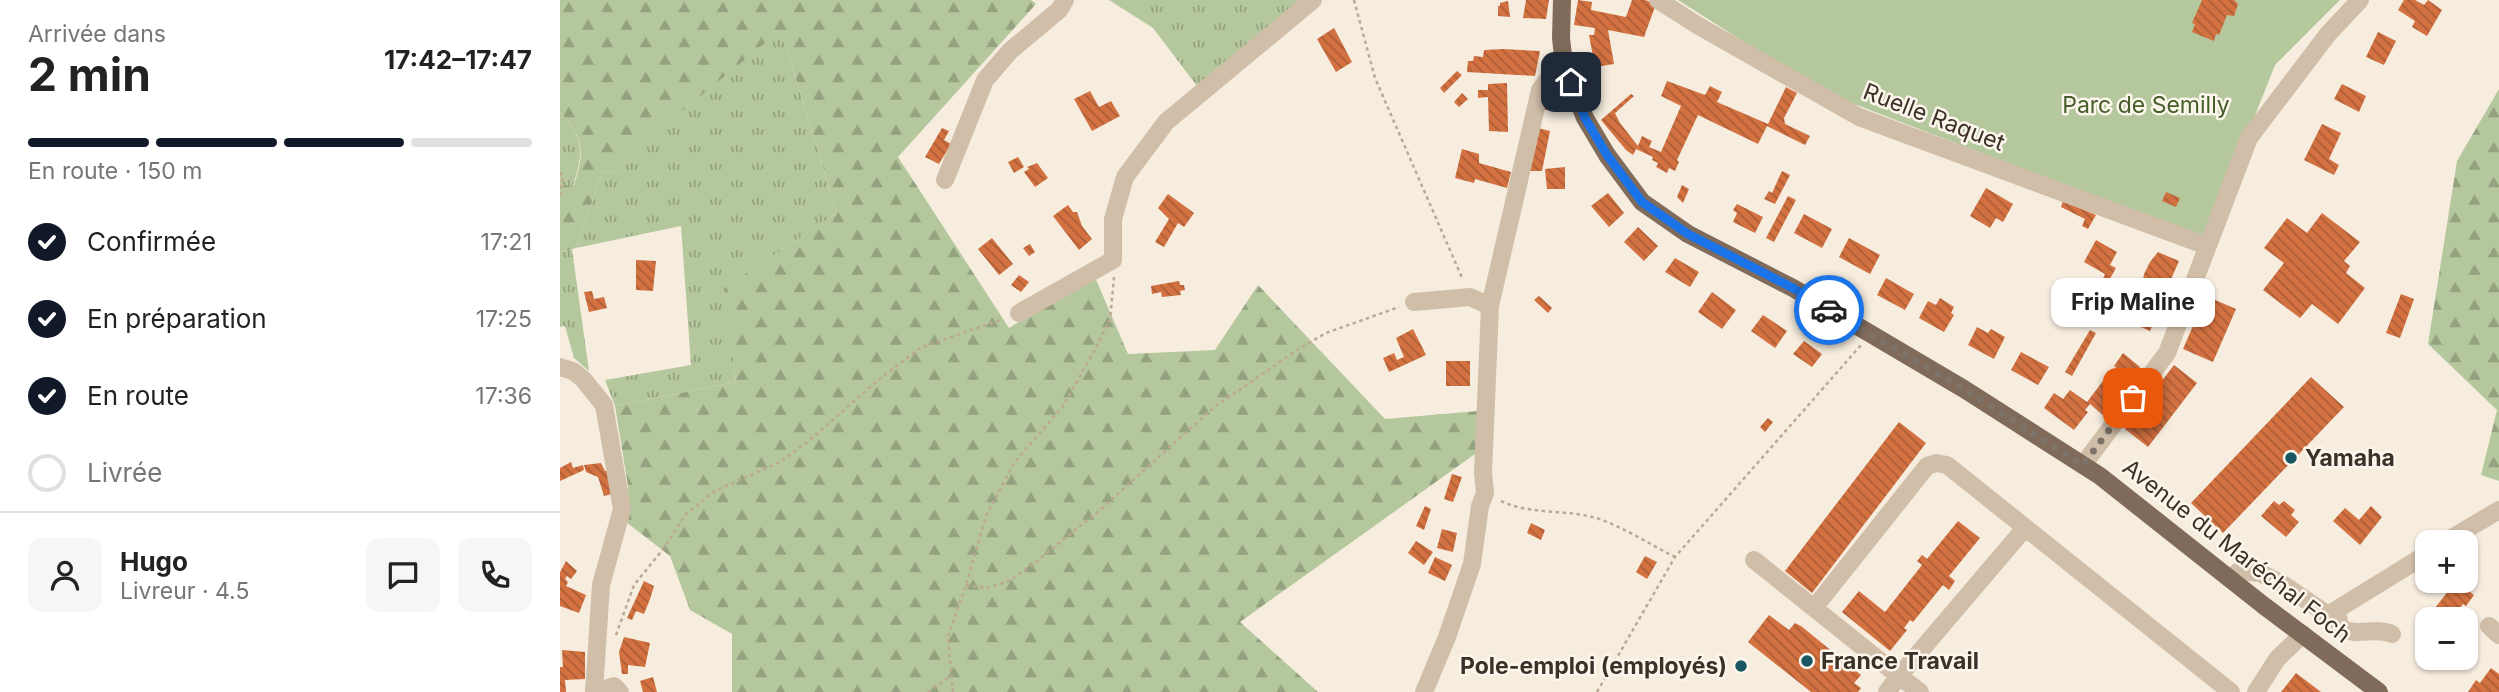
<!DOCTYPE html>
<html lang="fr">
<meta charset="utf-8">
<style>
body{margin:0;font-family:Inter,sans-serif;background:#f6f6f6;color:#222;height:100vh;display:flex;flex-direction:column;font-size:26px;white-space:nowrap}
*{box-sizing:border-box;margin:0}
p{font-size:23px;color:#767676}
.icon{flex:none;width:38px;height:38px;fill:none;stroke:currentColor;stroke-width:2;stroke-linecap:round;stroke-linejoin:round}
.map{position:relative;flex:1;overflow:hidden}
.drawer{display:flex;flex-direction:column;background:#fff;width:560px}
.drawer>*{flex:none}
.tools{position:absolute;left:1855px;top:530px;display:grid;gap:14px}
.tools a{display:grid;place-items:center;width:63px;height:63px;border-radius:14px;background:#fff;box-shadow:0 2px 5px #0004;font-size:35px}
.pin{position:absolute;display:grid;place-items:center;width:60px;height:60px;color:#fff;margin:-30px;border-radius:14px;box-shadow:0 4px 10px #0006}
.courier{position:absolute;display:grid;place-items:center;width:70px;height:70px;margin:-35px;border:5px solid #1a73e8;border-radius:50%;background:#fff;color:#222;box-shadow:0 2px 9px #0007}
.bubble{position:absolute;height:49px;border-radius:14px;background:#fff;box-shadow:0 2px 5px #0004;font-size:23px;font-weight:700;line-height:49px;text-align:center}
.headline em{font-style:normal;font-weight:700}
.headline div{display:flex;flex-direction:column-reverse}
.headline{display:flex;align-items:center;justify-content:space-between;height:119px;padding:0 28px}
h1{font-size:46px;font-weight:700;line-height:52px}
.bar{display:grid;grid-template-columns:repeat(4,1fr);gap:10px 7px;align-content:center;height:84px;padding:0 28px}
.bar i{height:9px;border-radius:5px;background:#e0e0e0}
.bar .active{background:#111827}
.bar p{grid-column:span 4}
.line{display:flex;align-items:center;gap:18px;padding:0 28px;border-top:2px solid #e0e0e0}
.line div{flex:1}
.round{display:grid;place-items:center;flex:none;width:74px;height:74px;border-radius:14px;background:#f6f6f6}
ol{padding:0 28px;list-style:none}
li{display:flex;align-items:center;gap:21px;height:77px}
li p{margin-inline-start:auto}
li .icon{padding:7px;border-radius:50%;background:#111827;color:#fff;stroke-width:4}
li:last-child{color:#767676}
li i{width:38px;height:38px;border:4px solid #e0e0e0;border-radius:50%}
main{display:flex;flex:1;min-height:0}
.map>svg:first-child{display:block}
.grass{fill:url(#grass-tufts)}
.forest{fill:url(#forest-firs)}
.park{fill:#b5c79d}
.building{fill:url(#building-back-hatch)}
.lines{fill:none;stroke-linecap:round;stroke-linejoin:round}
.path{stroke:#bca893;stroke-width:2.5;stroke-dasharray:3.5 3.5;stroke-linecap:butt}
.minor{stroke:#d0bea9;stroke-width:18}
.major{stroke:#806a59;stroke-width:18}
.done{stroke:#7d7369;stroke-width:7;stroke-dasharray:0 12.6}
.route{stroke:#1a73e8;stroke-width:9}
.poi-dot{fill:#195863;stroke:#fcf6ec;stroke-width:2.5}
.labels{text-anchor:middle;dominant-baseline:central;stroke-width:5;stroke-linejoin:round;paint-order:stroke}
.park-label{font-size:23px;fill:#465e2a;stroke:#fcf6ec}
.street-label{font-size:23px;fill:#3c3129;stroke:#fcf6ec}
.poi-label{font-size:23px;font-weight:bold;fill:#3c3129;stroke:#fcf6ec;text-anchor:start}
</style>
<main>
<section class="drawer">
<div class="headline"><div><h1>2 min</h1><p>Arrivée dans</p></div><em>17:42–17:47</em></div>
<div class="bar"><i class="active"></i><i class="active"></i><i class="active"></i><i></i><p>En route · 150 m</p></div>
<ol>
<li><svg class="icon" aria-label="check" viewBox="0 0 24 24"><path d="M5 12l5 5 9-10"/></svg>Confirmée<p>17:21</p></li>
<li><svg class="icon" aria-label="check" viewBox="0 0 24 24"><path d="M5 12l5 5 9-10"/></svg>En préparation<p>17:25</p></li>
<li><svg class="icon" aria-label="check" viewBox="0 0 24 24"><path d="M5 12l5 5 9-10"/></svg>En route<p>17:36</p></li>
<li><i></i>Livrée</li>
</ol>
<div class="line" style="height:126px"><a class="round"><svg class="icon" aria-label="person" viewBox="0 0 24 24"><circle cx="12" cy="8" r="4"/><path d="M4 21q1-7 8-7t8 7"/></svg></a><div><b>Hugo</b><p>Livreur · 4.5</p></div><a class="round"><svg class="icon" aria-label="chat" viewBox="0 0 24 24"><path d="M4 5h16v11H9l-5 4z"/></svg></a><a class="round"><svg class="icon" aria-label="phone" viewBox="0 0 24 24"><path d="M5 4h4l2 5-3 2q2 4 5 5l2-3 5 2v4C11 20 4 13 5 4z"/></svg></a></div>
</section>
<div class="map">
<svg width="1939" height="692" viewBox="0 0 1939 692">
<defs>
<pattern id="grass-tufts" width="24" height="20" patternUnits="userSpaceOnUse" patternTransform="scale(1.75)"><rect width="24" height="20" fill="#b5c79d"/><path d="M3 7l-1-3M5 7V3M7 7l1-3M15 17l-1-3M17 17v-4M19 17l1-3" fill="none" stroke="#94a280"/></pattern>
<pattern id="forest-firs" width="22" height="20" patternUnits="userSpaceOnUse" patternTransform="scale(1.75)"><rect width="22" height="20" fill="#b5c79d"/><path d="M5 1l3.5 6h-7zM16 11l3.5 6h-7z" fill="#94a280"/></pattern>
<pattern id="building-back-hatch" width="6" height="6" patternUnits="userSpaceOnUse" patternTransform="scale(1.75)"><rect width="6" height="6" fill="#d37140"/><path d="M-1 5l2 2M0 0l6 6M5-1l2 2" fill="none" stroke="#ac5d36"/></pattern>
</defs>
<rect width="100%" height="100%" fill="#f6eddf"/>
<path class="grass" d="M549 0H737L739 2 637 86 593 28Z
M223 36 277 213 165 288 176 382 55 406 45 380 131 365 121 226 16 248 42 173 56 171 77 148 211 37Z
M0 112C26 139 23 155 12 189L0 183Z
M12 249 29 371 14 358 5 326 0 327V252Z"/>
<path class="forest" d="M0 0H471L476 4 338 157 449 328 534 275 568 354 655 350 698 285 825 419 918 411 915 454 680 622 758 692H172V634L130 610 110 556 66 522 68 486 55 406 176 382 164 288 277 213 223 36 211 38 77 148 56 171 42 173 16 248 0 252V183L13 188C24 155 26 139 0 112Z
M1939 89V481L1921 475 1937 410 1868 344 1897 161Z"/>
<path class="park" d="M1118 0H1780L1715 65 1648 234 1637 236 1263 92Z"/>
<path class="building" d="M966 0H989L986 19 963 18Z
M1018 0 1032 2 1031 10 1066 17 1072 0H1085L1096 4 1084 37 1048 30 1054 64 1035 67 1029 35H1034L1035 28 1014 25Z
M1642 0H1674L1678 4 1674 16 1667 15 1659 35 1656 34 1654 41 1632 32 1635 24 1632 23Z
M1844 0H1855L1864 5 1868 0 1882 10 1867 36 1852 27 1855 21 1838 10Z
M948 1 950 17 938 16V6H940V3Z
M774 28 792 62 776 72 757 39Z
M1818 32 1836 41 1824 65 1806 57Z
M943 49 980 51 975 76 907 72 908 61H913L914 56 923 57 924 50Z
M897 71 902 75 884 93 880 88Z
M1107 81 1145 95 1150 86 1162 92 1157 102 1208 124 1226 87 1237 93 1224 118 1225 124 1250 136 1245 145 1207 126 1198 144 1138 115 1117 160 1119 162 1115 171 1109 168 1107 173 1096 167 1098 163 1092 160 1093 157 1076 149 1073 155 1066 150 1041 120 1071 94 1074 96 1055 113 1060 123 1078 146 1082 136 1092 141 1089 147 1101 152 1121 106 1101 96Z
M947 83 948 132 929 131 928 97 918 98V90H928V84Z
M1782 84 1806 96 1799 112 1774 99Z
M530 91 539 107 551 101 560 116 532 131 514 99Z
M902 93 908 99 899 107 894 102Z
M986 94H1002L1011 110H982Z
M1762 124 1781 133 1769 159 1779 165 1774 175 1744 160Z
M382 128 389 131 384 140 391 144 379 164 365 157Z
M978 128 990 131 982 171H968Z
M902 149 919 154V163L951 172 947 188 915 179 914 183 895 178Z
M458 157 464 167 454 173 448 162Z
M477 163 488 178 475 187 464 172 469 169 467 167Z
M1005 167V189H987L985 169Z
M1222 171 1230 175 1215 204 1204 199 1209 191 1212 193Z
M1122 185 1129 189 1123 203 1117 197Z
M1426 188 1453 204 1443 222 1436 218 1430 228 1410 216Z
M1606 192 1620 198 1616 207 1602 201Z
M1048 193 1064 213 1049 227 1031 206Z
M608 194 634 213 624 227 618 223 604 247 595 242 609 219 598 208Z
M1228 196 1236 200 1214 242 1206 238Z
M1503 201 1536 215 1528 229 1522 226 1525 219 1501 207Z
M1177 204 1203 217 1195 233 1173 222 1177 213 1173 210Z
M508 205 513 212H517L522 226 532 239 519 250 493 216Z
M1762 213 1800 242 1784 261 1790 266 1786 273 1805 288 1778 324 1752 304 1740 318 1703 290 1724 263 1704 248 1727 218 1747 233Z
M1244 214 1272 229 1262 248 1234 233Z
M1078 227 1098 246 1084 261 1064 242Z
M432 238 453 264 439 275 418 249Z
M1289 238 1320 255 1310 274 1279 257Z
M1536 240 1557 252 1550 265 1556 268 1547 284 1542 281 1545 274 1524 262Z
M470 244 475 252 469 256 463 248Z
M1598 252 1619 261 1609 284 1614 286 1612 292 1607 303 1603 301 1590 331 1569 322 1571 316 1569 315 1578 291 1581 292 1585 281 1583 280 1584 274 1590 262Z
M1115 258 1139 272 1130 287 1105 272Z
M76 260 96 261 93 291 76 290Z
M459 275 469 282 461 292 451 285Z
M1326 278 1354 294 1345 310 1317 295Z
M619 281 620 285H624L625 290 620 291 621 295 602 297 601 292 592 294 591 286Z
M32 291 34 299 44 297 47 308 29 312 24 292Z
M1152 292 1176 310 1162 329 1138 312Z
M1841 294 1854 299 1840 338 1826 333Z
M979 296 992 308 988 313 974 300Z
M1646 296 1676 309 1653 362 1623 349Z
M1534 297 1542 302 1535 315 1527 309Z
M1380 298 1394 307 1391 313 1394 315 1384 332 1359 318 1368 301 1376 305Z
M1203 315 1227 331 1215 348 1191 331Z
M1417 327 1428 333 1431 329 1445 337 1434 359 1408 345Z
M853 329 866 355 829 372 823 358 834 353 837 360 844 357 836 338Z
M1530 330 1536 333 1512 376 1505 372Z
M1244 341 1262 354 1252 367 1233 354Z
M1461 352 1489 367 1478 385 1451 370Z
M1563 353 1580 367 1571 380 1554 366Z
M886 361H910V386H886Z
M1614 365 1637 383 1588 447 1565 429Z
M1549 373 1568 388 1545 417 1530 404 1525 410 1528 412 1514 430 1484 408 1494 393 1503 399 1510 390 1527 402Z
M1751 377 1784 407 1663 533 1631 503Z
M1208 418 1213 422 1205 432 1200 427Z
M1339 422 1366 443 1252 593 1225 571Z
M11 462 13 468 23 465 24 470 0 481V468Z
M41 463 45 471H50L52 494 44 496 38 477 26 472 24 465Z
M892 474 902 477 893 502 884 499Z
M1714 501 1719 505 1724 501 1735 510 1731 515 1739 522 1726 537 1701 516Z
M865 506 871 509 864 530 856 526Z
M1811 506 1822 517 1800 545 1773 521 1785 508 1799 520Z
M1398 521 1420 538 1389 576 1395 581 1389 590 1383 585 1353 622 1350 620 1344 628 1347 630 1330 651 1282 612 1299 591 1325 612 1362 565 1357 561 1362 555 1367 559Z
M971 523 985 530 981 540 967 533Z
M882 529 897 533 893 552 877 548Z
M856 541 873 552 864 565 848 553Z
M1085 556 1097 562 1087 579 1076 572Z
M875 557 892 565 885 581 868 573Z
M6 561 17 571 11 579 7 576 5 579 8 582 6 586 26 595 19 613 0 606V572Z
M84 581 94 586 90 599 84 614 76 611 72 620 67 618Z
M1896 581 1914 595 1906 606 1903 604 1891 620H1867V631L1861 626Z
M1209 615 1229 630 1235 623 1241 626 1301 675 1294 683 1301 688 1298 692H1251L1188 642Z
M64 637 90 643 85 667 68 665V674H62L59 652Z
M2 650 25 652V679L5 680 6 692H0V667H3Z
M1931 668 1939 674V692H1908L1916 680 1920 683Z
M1736 673 1761 692H1721Z
M93 677 97 692H83L80 681Z"/>
<g class="lines">
<path class="path" d="M794 0 815 78 903 280
M0 172 3 177 0 196
M941 501C970 515 1005 509 1036 518 1062 526 1091 545 1115 557
M406 585 427 588 449 581 477 561 540 510 653 408 737 350 766 333 839 307
M56 635 74 585 104 548 125 515 155 491 220 462 250 440 317 381 360 348 443 319
M368 692 391 676
M393 692 388 636 406 585 426 516 454 463 503 406 532 355 550 320 554 277
M1037 692 1115 557 1301 345"/>
<path class="minor" d="M1098 0 1137 25 1299 117 1647 246
M385 180 425 80 450 51 499 10 505 0
M854 302 910 297 930 306
M459 313 553 260V219L565 177 606 122 753 0
M0 367 13 371 23 379 44 405 62 509 41 585 34 692
M1523 465 1607 353 1689 138 1768 34 1800 0
M1885 542 1939 510
M1194 560 1339 676 1465 528
M1670 579 1679 571 1700 573 1721 583 1768 615 1867 554
M1254 608 1367 466 1376 463 1387 465 1671 692
M1777 611 1780 627C1795 638 1816 626 1832 634
M1929 626 1939 635
M46 692 48 688 54 686 60 692
M864 692 887 637 912 564 920 506 925 493 923 473 930 306 980 90 995 70 1004 65
M1327 692 1339 676 1360 692
M1696 692 1717 659 1743 634"/>
<path class="major" d="M1002 0 1001 38 1004 65 1025 118 1047 155 1082 202 1128 234 1233 288 1404 389 1540 476 1703 605 1819 692"/>
</g>
<g class="lines">
<path class="done" d="M1269 310 1404 389 1523 465 1573 398"/>
<path class="route" d="M1011 82 1025 118 1047 155 1082 202 1128 234 1233 288 1269 310"/>
</g>
<g class="poi-dot">
<circle cx="1731" cy="458" r="7"/>
<circle cx="1247" cy="661" r="7"/>
<circle cx="1181" cy="666" r="7"/>
</g>
<g class="labels">
<g class="park-label">
<text x="1586" y="105">Parc de Semilly</text>
</g>
<g class="street-label">
<text transform="translate(1374 117) rotate(21)">Ruelle Raquet</text>
<text transform="translate(1677 551) rotate(38)">Avenue du Maréchal Foch</text>
</g>
<g class="poi-label">
<text x="1745" y="458">Yamaha</text>
<text x="1261" y="661">France Travail</text>
<text x="1167" y="666" text-anchor="end">Pole-emploi (employés)</text>
</g>
</g>
</svg>
<div class="tools">
<a>+</a>
<a>−</a>
</div>
<div class="pin" style="left:1573px;top:398px;background:#ea580c"><svg class="icon" aria-label="bag" viewBox="0 0 24 24"><path d="M5 8h14l-1 12H6zM9 8a3 3 0 0 1 6 0"/></svg></div>
<div class="pin" style="left:1011px;top:82px;background:#1f2937"><svg class="icon" aria-label="home" viewBox="0 0 24 24"><path d="M3 11l9-7 9 7M6 9v11h12V9"/></svg></div>
<div class="courier" style="left:1269px;top:310px"><svg class="icon" aria-label="car" viewBox="0 0 24 24"><path d="M5 17H2v-5l4-1 3-4h7l3 4 3 1v5h-3M9 17h6M6 11h13"/><circle cx="7" cy="17" r="2"/><circle cx="17" cy="17" r="2"/></svg></div>
<div class="bubble" style="left:1491px;top:278px;width:164px">Frip Maline</div>
</div>
</main>
